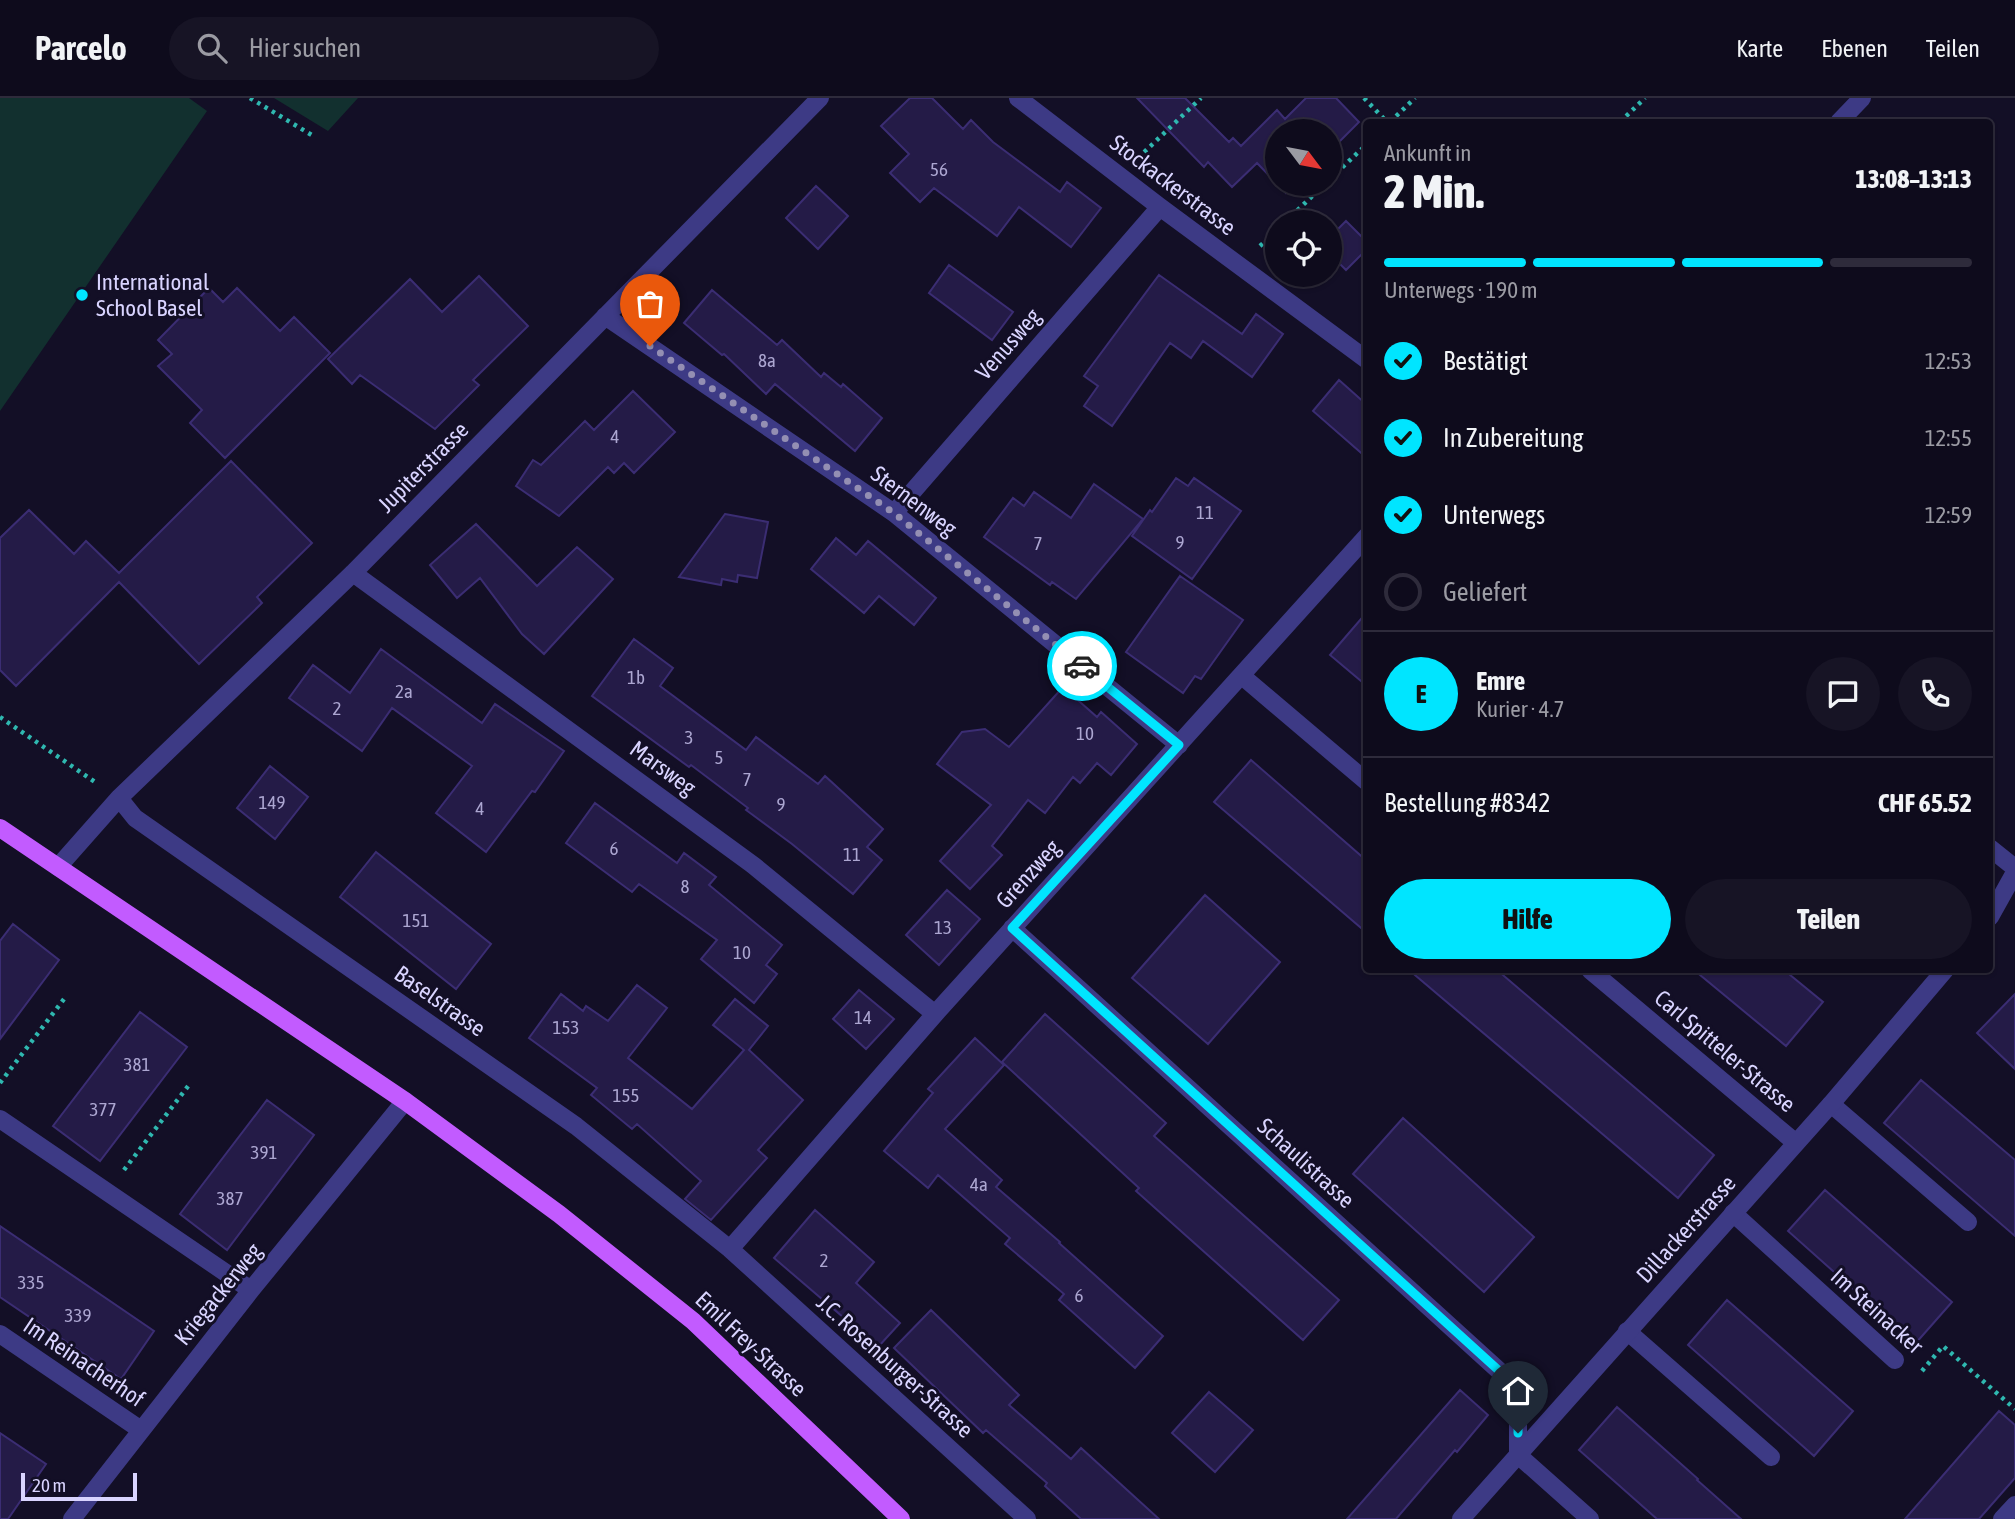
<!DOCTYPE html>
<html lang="de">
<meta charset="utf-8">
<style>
body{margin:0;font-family:"Asap Condensed",sans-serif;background:#171425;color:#f1f3f6;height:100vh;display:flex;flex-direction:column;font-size:26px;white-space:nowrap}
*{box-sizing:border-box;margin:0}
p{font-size:23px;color:#9b9ba3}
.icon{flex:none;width:38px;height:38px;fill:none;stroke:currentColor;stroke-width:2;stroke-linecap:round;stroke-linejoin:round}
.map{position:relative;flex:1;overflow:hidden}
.sheet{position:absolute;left:1363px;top:21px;width:630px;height:854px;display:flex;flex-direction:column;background:#0e0b1c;border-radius:7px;box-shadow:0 2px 5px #0004,0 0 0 2px #2e2b3b}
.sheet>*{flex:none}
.needle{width:46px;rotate:122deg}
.buttons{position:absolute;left:1265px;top:21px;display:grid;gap:14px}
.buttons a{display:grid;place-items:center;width:77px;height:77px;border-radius:50%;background:#0e0b1c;box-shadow:0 2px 5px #0004,0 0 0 2px #2e2b3b;font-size:35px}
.scale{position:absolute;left:21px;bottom:18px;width:116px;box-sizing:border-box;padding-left:7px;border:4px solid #d9d4ff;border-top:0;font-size:19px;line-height:24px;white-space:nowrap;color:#d9d4ff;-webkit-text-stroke:5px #130f26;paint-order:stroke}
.pin{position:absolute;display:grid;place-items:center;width:60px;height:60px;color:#fff;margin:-72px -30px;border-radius:50% 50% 50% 0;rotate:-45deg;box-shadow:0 0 7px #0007}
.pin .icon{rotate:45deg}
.courier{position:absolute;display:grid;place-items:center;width:70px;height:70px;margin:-35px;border:5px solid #00e5ff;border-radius:50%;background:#fff;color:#222;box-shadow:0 2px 9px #0007}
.headline em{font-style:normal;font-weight:800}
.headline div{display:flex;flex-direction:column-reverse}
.headline{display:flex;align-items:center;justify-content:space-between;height:119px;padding:0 21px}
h1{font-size:46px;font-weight:800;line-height:52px}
.bar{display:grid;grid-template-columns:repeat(4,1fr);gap:10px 7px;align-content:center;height:84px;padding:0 21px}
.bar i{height:9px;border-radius:5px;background:#2e2b3b}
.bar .current{background:#00e5ff}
.bar p{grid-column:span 4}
.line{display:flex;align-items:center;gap:18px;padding:0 21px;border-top:2px solid #2e2b3b}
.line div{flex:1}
.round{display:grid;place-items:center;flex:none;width:74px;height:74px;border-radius:37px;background:#171425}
ol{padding:0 21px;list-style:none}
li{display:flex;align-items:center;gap:21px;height:77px}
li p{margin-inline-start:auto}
li .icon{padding:7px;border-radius:50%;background:#00e5ff;color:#111;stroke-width:4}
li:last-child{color:#9b9ba3}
li i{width:38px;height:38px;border:4px solid #2e2b3b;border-radius:50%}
.primary-button{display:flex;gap:14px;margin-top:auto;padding:14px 21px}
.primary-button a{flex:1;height:80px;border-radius:42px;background:#00e5ff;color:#111;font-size:28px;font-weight:800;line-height:80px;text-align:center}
.primary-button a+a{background:#171425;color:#f1f3f6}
header{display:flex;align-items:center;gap:42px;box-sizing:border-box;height:98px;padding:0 35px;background:#0e0b1c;border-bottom:2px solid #2e2b3b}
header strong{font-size:33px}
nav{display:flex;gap:38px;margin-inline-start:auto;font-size:24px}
.search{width:490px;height:63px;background:#171425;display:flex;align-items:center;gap:18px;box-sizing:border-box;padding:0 24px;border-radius:38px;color:#9b9ba3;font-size:26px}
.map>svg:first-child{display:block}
.green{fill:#12302f}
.building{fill:#241b47;stroke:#3b2d73;stroke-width:2}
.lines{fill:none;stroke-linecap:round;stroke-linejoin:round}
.path{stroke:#2fb8b0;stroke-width:4.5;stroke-dasharray:3.5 5;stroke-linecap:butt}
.service{stroke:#3d3a85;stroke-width:18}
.minor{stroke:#3d3a85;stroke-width:18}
.primary{stroke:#c25bff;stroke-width:18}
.done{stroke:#948fb3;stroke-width:7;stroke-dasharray:0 12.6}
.route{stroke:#00e5ff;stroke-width:9}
.poi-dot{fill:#00e5ff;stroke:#130f26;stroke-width:2.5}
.labels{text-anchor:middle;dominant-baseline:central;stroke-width:6;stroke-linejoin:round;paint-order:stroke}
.number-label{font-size:19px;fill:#aca6d1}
.street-label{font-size:23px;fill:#d9d4ff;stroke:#130f26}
.poi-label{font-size:23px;fill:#d9d4ff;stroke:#130f26;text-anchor:start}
</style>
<header>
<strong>Parcelo</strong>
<div class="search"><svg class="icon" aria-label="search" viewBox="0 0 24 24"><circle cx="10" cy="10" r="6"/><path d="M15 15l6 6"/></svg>Hier suchen</div>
<nav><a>Karte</a><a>Ebenen</a><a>Teilen</a></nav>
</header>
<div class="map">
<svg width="2015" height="1421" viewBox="0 0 2015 1421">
<rect width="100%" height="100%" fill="#130f26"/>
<path class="green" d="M0 0H189L207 13 0 313Z
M274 0H358L328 33Z"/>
<path class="building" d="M910 0H932L963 31 971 22 993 44 1060 94 1067 84 1101 110 1071 149 1019 109 997 138 934 90 920 104 890 75 909 56 881 28Z
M1137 0H1185L1229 44 1233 40 1241 48 1277 12 1285 21 1306 0H1336L1359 24 1330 53V33H1278V86H1296L1286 95 1257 65 1232 89 1208 64 1204 69Z
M816 88 848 118 818 151 786 120Z
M1346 123 1367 144V151L1346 172 1330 156V139Z
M949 167 1013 214 992 242 929 195Z
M1159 177 1242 236 1256 216 1283 236 1252 279 1203 243 1191 260 1170 245 1112 328 1084 308 1098 288 1084 278Z
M479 178 528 228 473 282 479 287 435 331 360 277 352 286 328 261 410 181 442 214Z
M209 190 223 204 237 190 280 233 294 219 330 255 225 360 190 325 202 312 158 268 172 256 158 242Z
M712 192 777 247 782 242 821 279 824 275 841 289 843 286 882 320 855 353 775 286 766 296 724 256 722 257 684 225Z
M1339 282 1367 307V360L1313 313Z
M633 293 675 334 634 375 624 365 614 375 608 369 559 418 516 388 533 362 541 367 585 323 594 332Z
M231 363 312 445 257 499 262 505 199 566 119 484 16 588 0 572V440L29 412 74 456 86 443 119 475Z
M1176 380 1188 388 1194 380 1241 413 1192 481 1132 438 1150 412 1152 414Z
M1094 386 1143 421 1076 501 1052 484 1050 487 984 439 1013 400 1024 408 1034 394 1071 420Z
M725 416 768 424 757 480 738 477 737 484 722 481 721 487 679 479Z
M476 426 537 488 577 449 613 481 544 556 522 536 480 480 457 500 430 467Z
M836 440 856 457 868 443 936 500 914 527 879 498 864 515 811 471Z
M1180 478 1243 522 1201 581 1195 578 1183 595 1126 554Z
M1367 514V588L1330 557Z
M634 541 673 570 660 588 746 652 756 639 818 686 825 678 883 731 867 749 882 762 853 796 792 746 746 712 748 710 691 667 689 669 592 598Z
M381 551 482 625 495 606 564 653 535 694 532 693 486 754 436 715 472 668 392 610 362 653 289 600 313 567 350 595Z
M1063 589 1097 619 1101 614 1137 646 1111 677 1097 665 1080 685 1073 679 1045 715 1028 702 992 748 1002 757 970 791 940 763 991 707 937 666 962 634 985 631 1009 649Z
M1251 662 1367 763V835L1214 704Z
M270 668 308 699 275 741 237 710Z
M595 705 677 765 684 755 716 779 709 787 782 847 766 867 777 876 754 905 701 861 717 842 639 786 632 794 566 745Z
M376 754 491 846 456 891 340 799Z
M947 792 980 821 939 867 906 837Z
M1205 797 1280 864 1208 946 1132 880Z
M13 826 59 862 0 941V843Z
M1409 872H1497L1714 1057 1678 1100Z
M1694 872H1784L1823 904 1786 948Z
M637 887 667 910 628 960 692 1011 744 952 713 927 735 901 768 928 749 952 803 1002 758 1052 767 1060 711 1122 685 1101 701 1083 637 1026 632 1031 591 997 597 990 529 940 561 896 583 913 586 908 608 923Z
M859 892 894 921 866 951 833 921Z
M2015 896V971L1977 935Z
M140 914 187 949 100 1063 53 1028Z
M1045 916 1166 1025 1154 1038 1339 1202 1303 1242 1136 1093 1139 1090 1002 964Z
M975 940 1004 967 945 1031 1002 1082 996 1089 1060 1144 1059 1145 1163 1238 1135 1270 1059 1202 1064 1196 1005 1146 1010 1140 938 1077 928 1090 884 1053 933 995 928 991Z
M1921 982 2015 1062V1138L1884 1025Z
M267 1002 314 1037 227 1152 180 1116Z
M1403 1020 1534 1139 1484 1194 1353 1076Z
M1825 1092 1952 1204 1915 1246 1788 1133Z
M815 1112 874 1164 856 1185 900 1225 878 1249 774 1160Z
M0 1128 154 1233 121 1281 0 1199Z
M1727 1202 1853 1313 1814 1358 1688 1247Z
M931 1212 1019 1297 1009 1307 1071 1361 1081 1350 1159 1421H1081L1045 1388 1047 1385 986 1332 983 1335 894 1250Z
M1460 1292 1488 1317 1457 1354 1455 1352 1396 1421H1347Z
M1209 1294 1253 1332 1215 1374 1172 1335Z
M1617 1309 1698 1381 1697 1382 1741 1421H1657L1579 1352Z
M1999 1313 2015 1327V1380L1979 1421H1905Z
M0 1335 46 1366 8 1421H0Z"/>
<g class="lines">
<path class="path" d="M250 0 315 39
M1364 0 1387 24
M1390 24 1415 0
M1620 24 1645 0
M1138 60 1201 0
M1330 81 1367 46
M1285 124 1325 86
M1260 148 1278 132
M0 619 95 684
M0 985 64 901
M124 1072 189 987
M1922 1273 1943 1248 2015 1311"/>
<path class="service" d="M1831 1006 1968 1124
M1733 1115 1895 1262
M1627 1233 1771 1359
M2002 1421 2015 1407"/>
<path class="minor" d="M1018 0 1160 109 1367 262
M1839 24 1862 0
M605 218 894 415 1179 647
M894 415 1160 109
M353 475 753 767 935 916
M1242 578 1367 684
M119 700 135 720 576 1028 730 1151 1027 1421
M1990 750 2015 770
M58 769 119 700 353 475 820 0
M1990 819 2015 774
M1012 830 1518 1290V1357L1590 1421
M1590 872 1796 1045
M0 1021 251 1192
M730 1151 935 916 1367 438
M0 1236 141 1332
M72 1421 251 1192 405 1003
M1461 1421 1831 1006 1945 872"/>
<path class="primary" d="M0 730 405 1003 559 1116 693 1223 901 1421"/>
</g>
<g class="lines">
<path class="done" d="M650 248 894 415 1082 568"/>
<path class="route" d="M1082 568 1179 647 1012 830 1518 1290V1335"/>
</g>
<circle class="poi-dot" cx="82" cy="197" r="7"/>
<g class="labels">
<g class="number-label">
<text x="939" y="71">56</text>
<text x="767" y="262">8a</text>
<text x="615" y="338">4</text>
<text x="1205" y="414">11</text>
<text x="1180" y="444">9</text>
<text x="1038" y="445">7</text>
<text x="636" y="579">1b</text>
<text x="404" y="593">2a</text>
<text x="337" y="610">2</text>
<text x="1085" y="635">10</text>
<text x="689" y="639">3</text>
<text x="719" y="659">5</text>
<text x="747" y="681">7</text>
<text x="272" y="704">149</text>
<text x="781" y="706">9</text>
<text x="480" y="710">4</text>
<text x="614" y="750">6</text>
<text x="852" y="756">11</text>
<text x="685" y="788">8</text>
<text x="416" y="822">151</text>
<text x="943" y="829">13</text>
<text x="742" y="854">10</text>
<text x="863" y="919">14</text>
<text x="566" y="929">153</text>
<text x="137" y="966">381</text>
<text x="626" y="997">155</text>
<text x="103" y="1011">377</text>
<text x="264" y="1054">391</text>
<text x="979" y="1086">4a</text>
<text x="230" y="1100">387</text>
<text x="824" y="1162">2</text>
<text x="31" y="1184">335</text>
<text x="1079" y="1197">6</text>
<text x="78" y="1217">339</text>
</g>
<g class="street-label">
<text transform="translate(1173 87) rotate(37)">Stockackerstrasse</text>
<text transform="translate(1008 246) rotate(-49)">Venusweg</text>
<text transform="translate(423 369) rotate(-45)">Jupiterstrasse</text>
<text transform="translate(914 403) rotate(37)">Sternenweg</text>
<text transform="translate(663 670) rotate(36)">Marsweg</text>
<text transform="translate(1028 776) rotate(-48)">Grenzweg</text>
<text transform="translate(440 903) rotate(35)">Baselstrasse</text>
<text transform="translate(1725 953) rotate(40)">Carl Spitteler-Strasse</text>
<text transform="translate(1306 1065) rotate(42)">Schaulistrasse</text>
<text transform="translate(1686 1131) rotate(-48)">Dillackerstrasse</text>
<text transform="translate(218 1196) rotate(-51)">Kriegackerweg</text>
<text transform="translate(1877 1213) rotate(42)">Im Steinacker</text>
<text transform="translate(751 1246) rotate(43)">Emil Frey-Strasse</text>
<text transform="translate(84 1264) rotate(34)">Im Reinacherhof</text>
<text transform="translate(895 1268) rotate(42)">J.C. Rosenburger-Strasse</text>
</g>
<g class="poi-label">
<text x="96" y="184">International<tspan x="96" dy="26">School Basel</tspan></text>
</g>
</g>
</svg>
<div class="buttons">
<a><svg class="needle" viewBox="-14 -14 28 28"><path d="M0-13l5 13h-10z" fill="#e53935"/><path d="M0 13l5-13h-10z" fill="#9b9ba3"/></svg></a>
<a><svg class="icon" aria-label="locate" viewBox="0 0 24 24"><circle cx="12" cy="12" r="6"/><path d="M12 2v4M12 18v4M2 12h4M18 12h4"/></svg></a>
</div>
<div class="scale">20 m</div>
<div class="pin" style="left:650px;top:248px;background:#ea580c"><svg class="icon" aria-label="bag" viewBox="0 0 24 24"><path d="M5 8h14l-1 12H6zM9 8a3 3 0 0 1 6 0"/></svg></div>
<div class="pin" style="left:1518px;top:1335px;background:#1f2937"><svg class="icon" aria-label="home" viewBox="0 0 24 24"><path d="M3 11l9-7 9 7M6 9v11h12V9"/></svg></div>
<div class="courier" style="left:1082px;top:568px"><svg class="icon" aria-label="car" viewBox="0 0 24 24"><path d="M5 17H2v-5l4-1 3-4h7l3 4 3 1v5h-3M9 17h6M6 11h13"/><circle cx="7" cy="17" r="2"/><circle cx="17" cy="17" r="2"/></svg></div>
<section class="sheet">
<div class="headline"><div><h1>2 Min.</h1><p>Ankunft in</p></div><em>13:08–13:13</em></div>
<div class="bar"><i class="current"></i><i class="current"></i><i class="current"></i><i></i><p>Unterwegs · 190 m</p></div>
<ol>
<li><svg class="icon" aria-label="check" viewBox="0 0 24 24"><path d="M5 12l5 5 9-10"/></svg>Bestätigt<p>12:53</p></li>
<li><svg class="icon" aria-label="check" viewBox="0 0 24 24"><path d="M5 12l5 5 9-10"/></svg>In Zubereitung<p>12:55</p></li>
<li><svg class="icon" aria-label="check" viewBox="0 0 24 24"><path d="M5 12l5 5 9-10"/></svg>Unterwegs<p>12:59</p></li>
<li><i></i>Geliefert</li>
</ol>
<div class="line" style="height:126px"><b class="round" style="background:#00e5ff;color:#111">E</b><div><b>Emre</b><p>Kurier · 4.7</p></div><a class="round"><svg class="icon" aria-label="chat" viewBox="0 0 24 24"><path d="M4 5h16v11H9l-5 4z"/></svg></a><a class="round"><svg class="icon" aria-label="phone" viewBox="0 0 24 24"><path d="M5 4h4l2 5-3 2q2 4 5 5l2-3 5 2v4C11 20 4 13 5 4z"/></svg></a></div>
<div class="line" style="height:91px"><div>Bestellung #8342</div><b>CHF 65.52</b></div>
<div class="primary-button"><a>Hilfe</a><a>Teilen</a></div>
</section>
</div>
